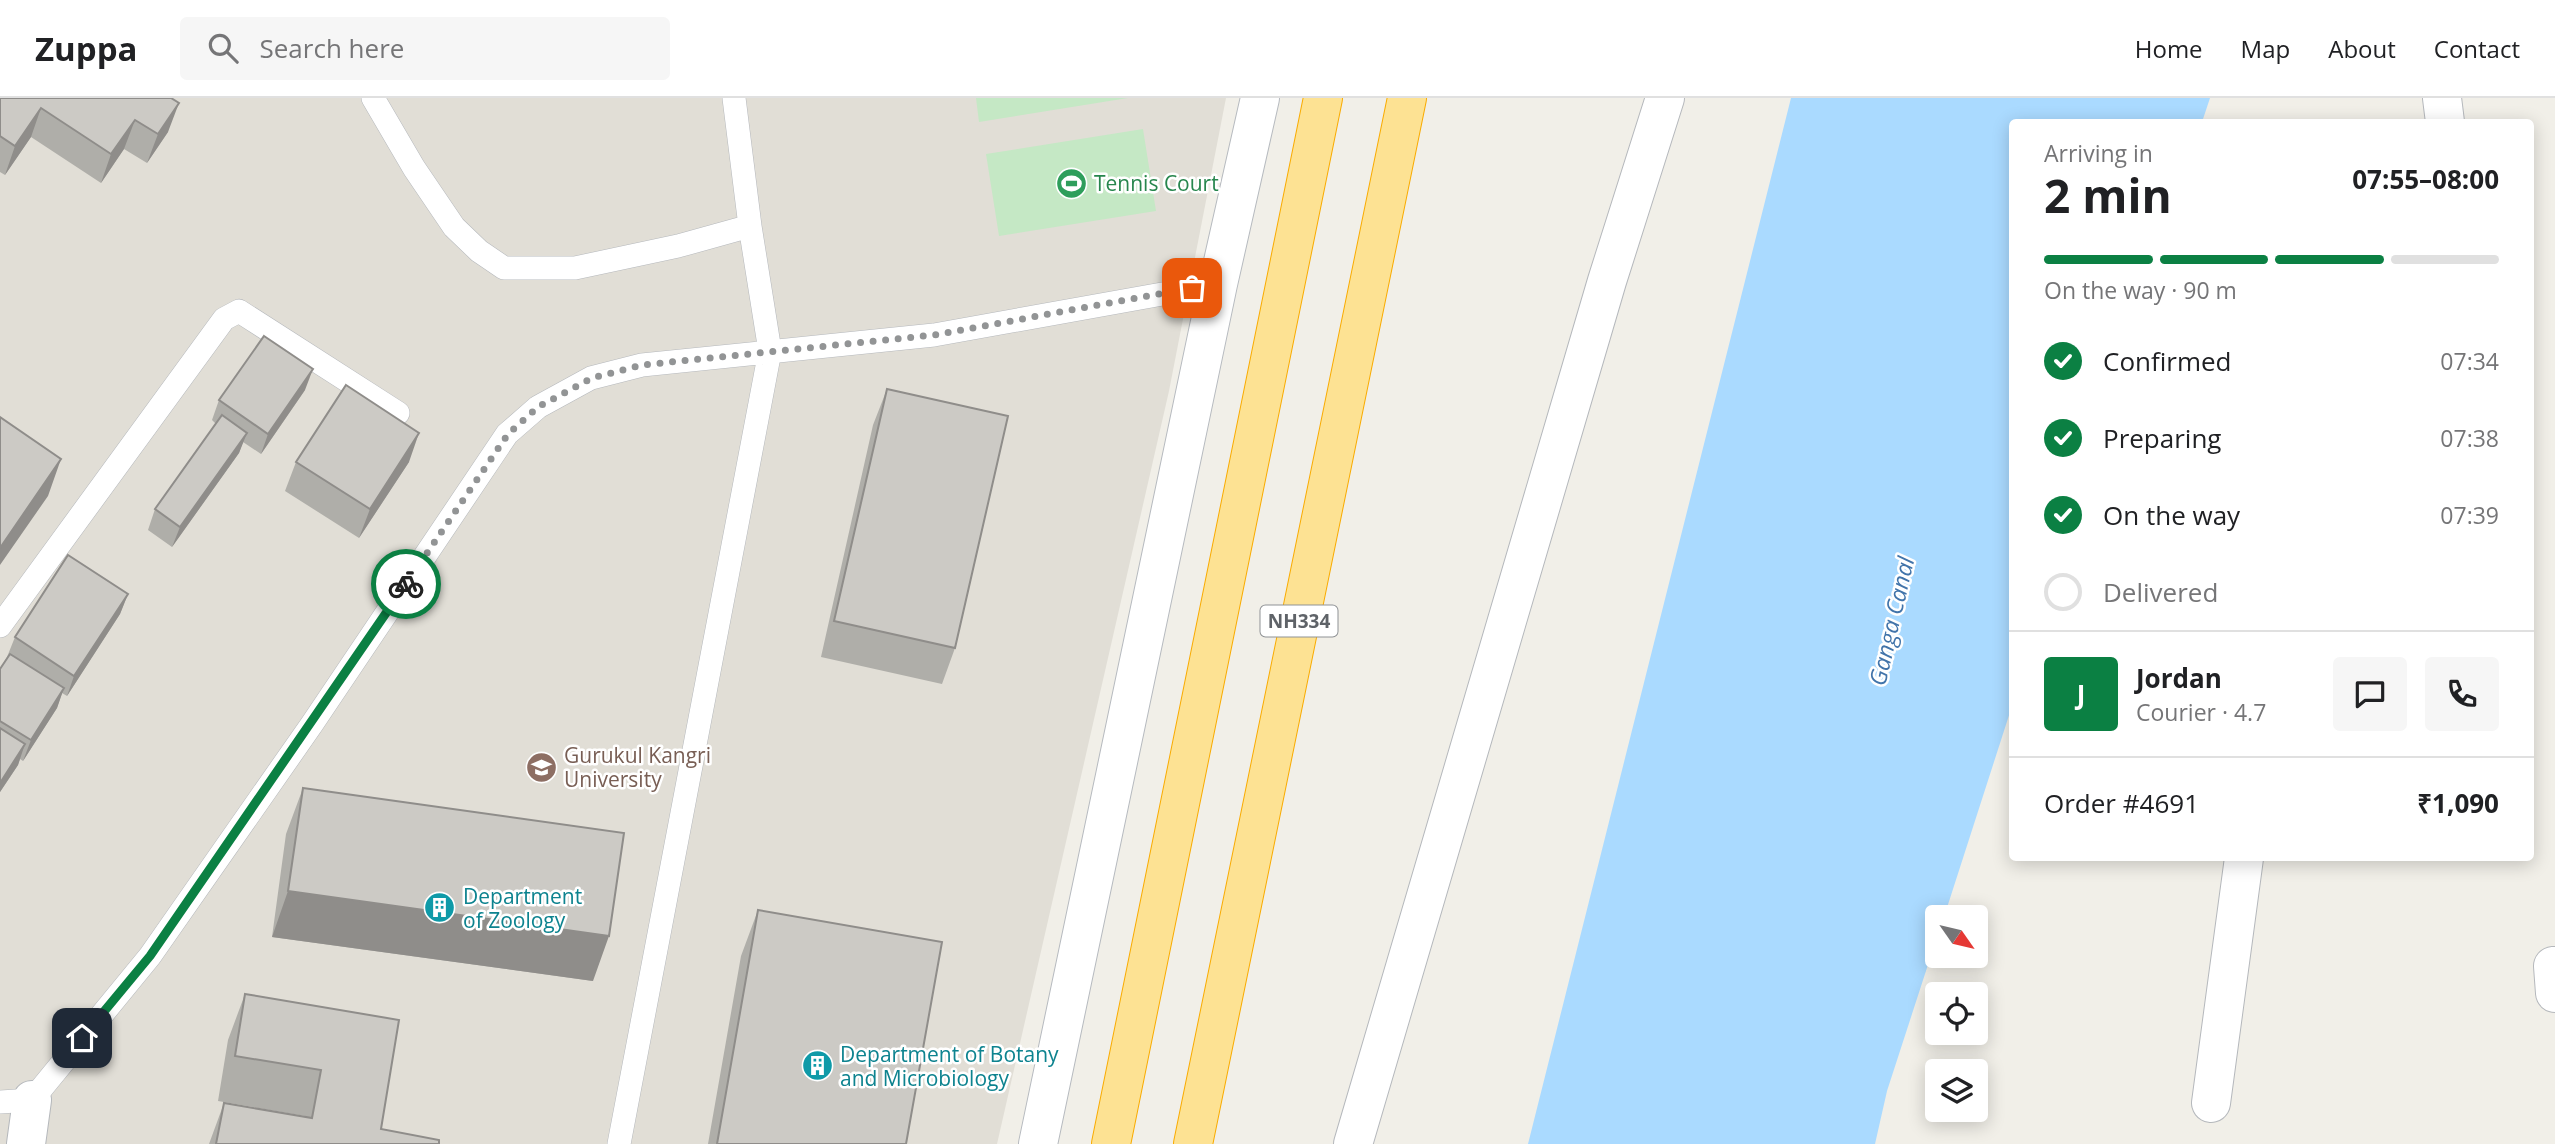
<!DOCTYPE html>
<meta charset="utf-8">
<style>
body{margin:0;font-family:"Open Sans",sans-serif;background:#f6f6f6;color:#202124;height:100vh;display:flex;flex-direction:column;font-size:26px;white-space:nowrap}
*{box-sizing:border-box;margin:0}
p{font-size:23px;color:#757577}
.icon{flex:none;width:38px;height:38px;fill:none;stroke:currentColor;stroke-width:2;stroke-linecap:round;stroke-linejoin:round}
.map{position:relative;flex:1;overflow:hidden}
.side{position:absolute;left:2009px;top:21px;width:525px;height:742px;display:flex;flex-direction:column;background:#fff;border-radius:7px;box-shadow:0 4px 18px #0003}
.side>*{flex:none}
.needle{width:46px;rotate:124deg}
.controls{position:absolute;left:1925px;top:807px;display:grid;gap:14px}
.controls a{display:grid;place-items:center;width:63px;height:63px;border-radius:7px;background:#fff;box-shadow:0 4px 18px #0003;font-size:35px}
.pin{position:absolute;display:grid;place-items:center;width:60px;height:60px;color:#fff;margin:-30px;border-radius:14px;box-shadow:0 4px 10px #0006}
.courier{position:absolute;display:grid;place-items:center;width:70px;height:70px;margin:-35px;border:5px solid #0b8043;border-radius:50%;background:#fff;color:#222;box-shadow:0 2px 9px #0007}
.summary em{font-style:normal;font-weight:700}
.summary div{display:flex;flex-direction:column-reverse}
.summary{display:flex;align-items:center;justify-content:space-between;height:119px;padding:0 35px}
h1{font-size:46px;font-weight:700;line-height:52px}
.bar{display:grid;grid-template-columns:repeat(4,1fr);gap:10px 7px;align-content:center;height:84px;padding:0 35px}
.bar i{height:9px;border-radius:5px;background:#e0e0e0}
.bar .active{background:#0b8043}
.bar p{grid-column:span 4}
.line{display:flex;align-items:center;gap:18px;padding:0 35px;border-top:2px solid #e0e0e0}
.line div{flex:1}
.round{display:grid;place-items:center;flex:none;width:74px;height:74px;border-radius:7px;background:#f6f6f6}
ol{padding:0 35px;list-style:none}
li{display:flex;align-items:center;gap:21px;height:77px}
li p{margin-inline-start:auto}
li .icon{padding:7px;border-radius:50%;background:#0b8043;color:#fff;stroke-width:4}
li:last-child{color:#757577}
li i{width:38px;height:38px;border:4px solid #e0e0e0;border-radius:50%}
header{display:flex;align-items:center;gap:42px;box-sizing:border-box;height:98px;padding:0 35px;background:#fff;border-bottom:2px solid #e0e0e0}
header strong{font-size:33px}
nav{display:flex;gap:38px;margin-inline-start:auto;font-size:24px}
.search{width:490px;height:63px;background:#f6f6f6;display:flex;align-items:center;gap:18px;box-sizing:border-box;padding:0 24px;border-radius:7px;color:#757577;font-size:26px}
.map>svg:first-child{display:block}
.education{fill:#e1ded6}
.green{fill:#c5e8c5}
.water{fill:#aadaff}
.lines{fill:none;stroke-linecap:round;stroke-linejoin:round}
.lane-casing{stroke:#b5b8bc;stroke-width:24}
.street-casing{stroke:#b5b8bc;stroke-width:40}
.secondary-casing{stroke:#b6babf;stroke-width:40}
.highway-casing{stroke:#f9ab00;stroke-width:40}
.lane{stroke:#fff;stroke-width:23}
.street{stroke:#fff;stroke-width:38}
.secondary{stroke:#fff;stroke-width:38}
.highway{stroke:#fde293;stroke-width:38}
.wall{fill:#afaea9}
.shaded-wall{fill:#8f8d8a}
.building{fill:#cccac5;stroke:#8f8d8a;stroke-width:2}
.done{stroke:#929495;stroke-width:7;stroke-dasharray:0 12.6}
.route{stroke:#0b8043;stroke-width:9}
.labels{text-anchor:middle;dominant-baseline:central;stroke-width:5;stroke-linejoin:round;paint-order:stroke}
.shield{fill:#fff;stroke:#8f9295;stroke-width:2}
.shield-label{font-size:19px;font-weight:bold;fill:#5f6368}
.leisure-label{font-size:21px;fill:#27864d;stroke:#fff;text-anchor:start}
.education-label{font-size:21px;fill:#785e54;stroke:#fff;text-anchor:start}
.culture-label{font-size:21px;fill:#0d838f;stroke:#fff;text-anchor:start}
.water-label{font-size:23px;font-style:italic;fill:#4174aa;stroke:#fff}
</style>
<header>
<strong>Zuppa</strong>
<div class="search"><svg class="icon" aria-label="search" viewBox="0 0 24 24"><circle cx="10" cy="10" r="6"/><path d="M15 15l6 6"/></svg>Search here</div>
<nav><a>Home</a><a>Map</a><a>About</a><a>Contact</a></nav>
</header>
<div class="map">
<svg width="2555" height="1046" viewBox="0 0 2555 1046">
<rect width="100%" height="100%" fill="#f1efe8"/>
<path class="education" d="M0 0H1226L1169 293 997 1046H0Z"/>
<path class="green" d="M976 0H1128L979 24Z
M1143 31 1156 113 999 138 986 56Z"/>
<path class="water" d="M1791 0H2210L2202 24H2012V608L1944 819H1937V839L1887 993 1875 1046H1528Z"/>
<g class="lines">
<defs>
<path id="lane" d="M373 0 414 70 454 129 479 153 504 170H575L678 148 750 128 734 0
M0 528 224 221 239 213 398 315
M0 1004 32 1002 150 858 312 626 507 336 538 309 591 280 642 267 934 237 1218 186
M619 1046 770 253 750 128"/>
<path id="street" d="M2442 0 2445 24
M2553 868 2555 895
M2211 1005 2244 760
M26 1046 32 1002
M1353 1046 1607 183 1665 0"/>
<path id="secondary" d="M1038 1046 1218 186 1260 0"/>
<path id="highway" d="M1111 1046 1323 0
M1193 1046 1407 0"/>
</defs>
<use href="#lane" class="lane-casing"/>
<use href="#street" class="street-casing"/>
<use href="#secondary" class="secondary-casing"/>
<use href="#highway" class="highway-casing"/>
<use href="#lane" class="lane"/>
<use href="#street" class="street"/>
<use href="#secondary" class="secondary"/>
<use href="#highway" class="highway"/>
</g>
<path class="wall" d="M0 0H171L168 34 147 65 124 51 101 85 31 39 5 77 0 74Z
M887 291 955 550 942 586 821 559 873 327Z
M305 292 261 356 243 344 239 355 172 449 148 432 155 411 216 326 212 322 219 302Z
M296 364H409L359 440 285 393Z
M128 496 120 516 67 598 62 595 57 610 23 663 20 661 18 667 0 694V571L7 559 15 539Z
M303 690 593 883 272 839 286 736Z
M758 812 906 1046H708L741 858Z
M245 896 381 1031 439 1046H209L224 1005 305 1019V1018L218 1003 228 942Z"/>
<path class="shaded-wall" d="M179 5 168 34 147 65 158 36Z
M41 10 31 39 5 77 15 48Z
M135 22 124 51 101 85 111 56Z
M313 271 305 292 261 356 268 336Z
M247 335 239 355 172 449 180 429Z
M419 335 409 364 359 440 370 411Z
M61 361 48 398 0 467V450Z
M128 496 120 516 67 598 74 578Z
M64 590 57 610 23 663 31 642Z
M25 646 18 667 0 694V685Z
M288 793 609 838 593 883 272 839Z"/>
<path class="building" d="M0 0H171L179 5 158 36 135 22 111 56 41 10 15 48 0 38Z
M264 238 313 271 268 336 219 302Z
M346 287 419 335 370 411 296 364Z
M887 291 1008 318 955 550 834 523Z
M222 317 247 335 180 429 155 411Z
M0 319 61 361 0 450Z
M68 457 128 496 74 578 15 539Z
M10 556 64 590 31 642 0 623V571Z
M0 630 25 646 0 685Z
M303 690 624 735 609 838 288 793Z
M758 812 942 844 906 1046H717Z
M245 896 399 922 381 1031 439 1042V1046H216L224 1005 312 1020 321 972 235 958Z"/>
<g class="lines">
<path class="done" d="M406 486 508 336 538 309 592 280 642 267 934 237 1192 190"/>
<path class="route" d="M82 940 150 858 406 486"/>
</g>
<defs>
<symbol id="stadium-disc" viewBox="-11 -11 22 22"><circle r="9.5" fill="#2e9e5b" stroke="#fff"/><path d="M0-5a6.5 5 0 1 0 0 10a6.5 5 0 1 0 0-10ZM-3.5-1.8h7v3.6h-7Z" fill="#fff"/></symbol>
<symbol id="university-disc" viewBox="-11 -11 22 22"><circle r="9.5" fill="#8d6e63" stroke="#fff"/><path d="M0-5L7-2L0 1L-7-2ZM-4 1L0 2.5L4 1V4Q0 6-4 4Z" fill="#fff"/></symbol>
<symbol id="building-disc" viewBox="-11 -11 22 22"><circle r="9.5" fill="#0f9aa8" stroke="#fff"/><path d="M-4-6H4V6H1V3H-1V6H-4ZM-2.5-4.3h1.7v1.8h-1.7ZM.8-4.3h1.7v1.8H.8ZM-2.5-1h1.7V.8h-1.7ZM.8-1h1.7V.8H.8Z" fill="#fff"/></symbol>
</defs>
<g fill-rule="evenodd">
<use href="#stadium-disc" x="1054" y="68" width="35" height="35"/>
<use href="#university-disc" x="524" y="652" width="35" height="35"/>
<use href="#building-disc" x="422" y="792" width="35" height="35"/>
<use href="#building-disc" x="800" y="950" width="35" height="35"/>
</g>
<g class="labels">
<rect class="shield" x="1260.5" y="507.5" width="77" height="31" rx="5"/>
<g class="shield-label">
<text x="1299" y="523">NH334</text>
</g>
<g class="leisure-label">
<text x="1094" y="85">Tennis Court</text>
</g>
<g class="education-label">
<text x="564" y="657">Gurukul Kangri<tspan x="564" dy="24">University</tspan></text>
</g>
<g class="culture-label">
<text x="463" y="798">Department<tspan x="463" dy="24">of Zoology</tspan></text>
<text x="840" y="956">Department of Botany<tspan x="840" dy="24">and Microbiology</tspan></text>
</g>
<g class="water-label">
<text transform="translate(1891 523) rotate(-77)">Ganga Canal</text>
</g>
</g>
</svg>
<div class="controls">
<a><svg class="needle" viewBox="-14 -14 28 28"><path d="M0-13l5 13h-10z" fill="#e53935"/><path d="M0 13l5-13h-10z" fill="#757577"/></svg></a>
<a><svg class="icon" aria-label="locate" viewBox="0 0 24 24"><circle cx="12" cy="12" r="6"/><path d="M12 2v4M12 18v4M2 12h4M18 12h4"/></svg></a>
<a><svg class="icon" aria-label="layers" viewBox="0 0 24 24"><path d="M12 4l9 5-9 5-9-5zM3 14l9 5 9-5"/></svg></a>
</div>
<div class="pin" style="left:1192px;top:190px;background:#ea580c"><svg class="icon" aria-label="bag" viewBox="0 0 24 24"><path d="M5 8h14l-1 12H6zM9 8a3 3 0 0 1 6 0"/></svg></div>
<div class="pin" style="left:82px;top:940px;background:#1f2937"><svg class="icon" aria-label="home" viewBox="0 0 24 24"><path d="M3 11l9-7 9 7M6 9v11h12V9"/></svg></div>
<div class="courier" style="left:406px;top:486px"><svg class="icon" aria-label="bike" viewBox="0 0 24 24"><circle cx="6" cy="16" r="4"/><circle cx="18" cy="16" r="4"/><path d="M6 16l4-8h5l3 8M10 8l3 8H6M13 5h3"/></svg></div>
<section class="side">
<div class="summary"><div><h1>2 min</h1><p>Arriving in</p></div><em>07:55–08:00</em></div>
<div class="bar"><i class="active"></i><i class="active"></i><i class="active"></i><i></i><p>On the way · 90 m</p></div>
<ol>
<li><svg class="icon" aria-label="check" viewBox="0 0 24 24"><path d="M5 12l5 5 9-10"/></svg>Confirmed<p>07:34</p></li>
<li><svg class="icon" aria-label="check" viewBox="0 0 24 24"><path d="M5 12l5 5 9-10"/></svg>Preparing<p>07:38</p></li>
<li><svg class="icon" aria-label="check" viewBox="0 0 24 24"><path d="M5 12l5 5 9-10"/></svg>On the way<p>07:39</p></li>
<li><i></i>Delivered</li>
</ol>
<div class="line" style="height:126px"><b class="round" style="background:#0b8043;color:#fff">J</b><div><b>Jordan</b><p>Courier · 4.7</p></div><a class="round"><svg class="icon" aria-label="chat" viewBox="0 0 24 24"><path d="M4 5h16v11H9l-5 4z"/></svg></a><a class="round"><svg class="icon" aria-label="phone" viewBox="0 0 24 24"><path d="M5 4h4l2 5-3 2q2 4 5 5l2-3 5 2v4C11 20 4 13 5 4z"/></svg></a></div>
<div class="line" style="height:91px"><div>Order #4691</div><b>₹1,090</b></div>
</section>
</div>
